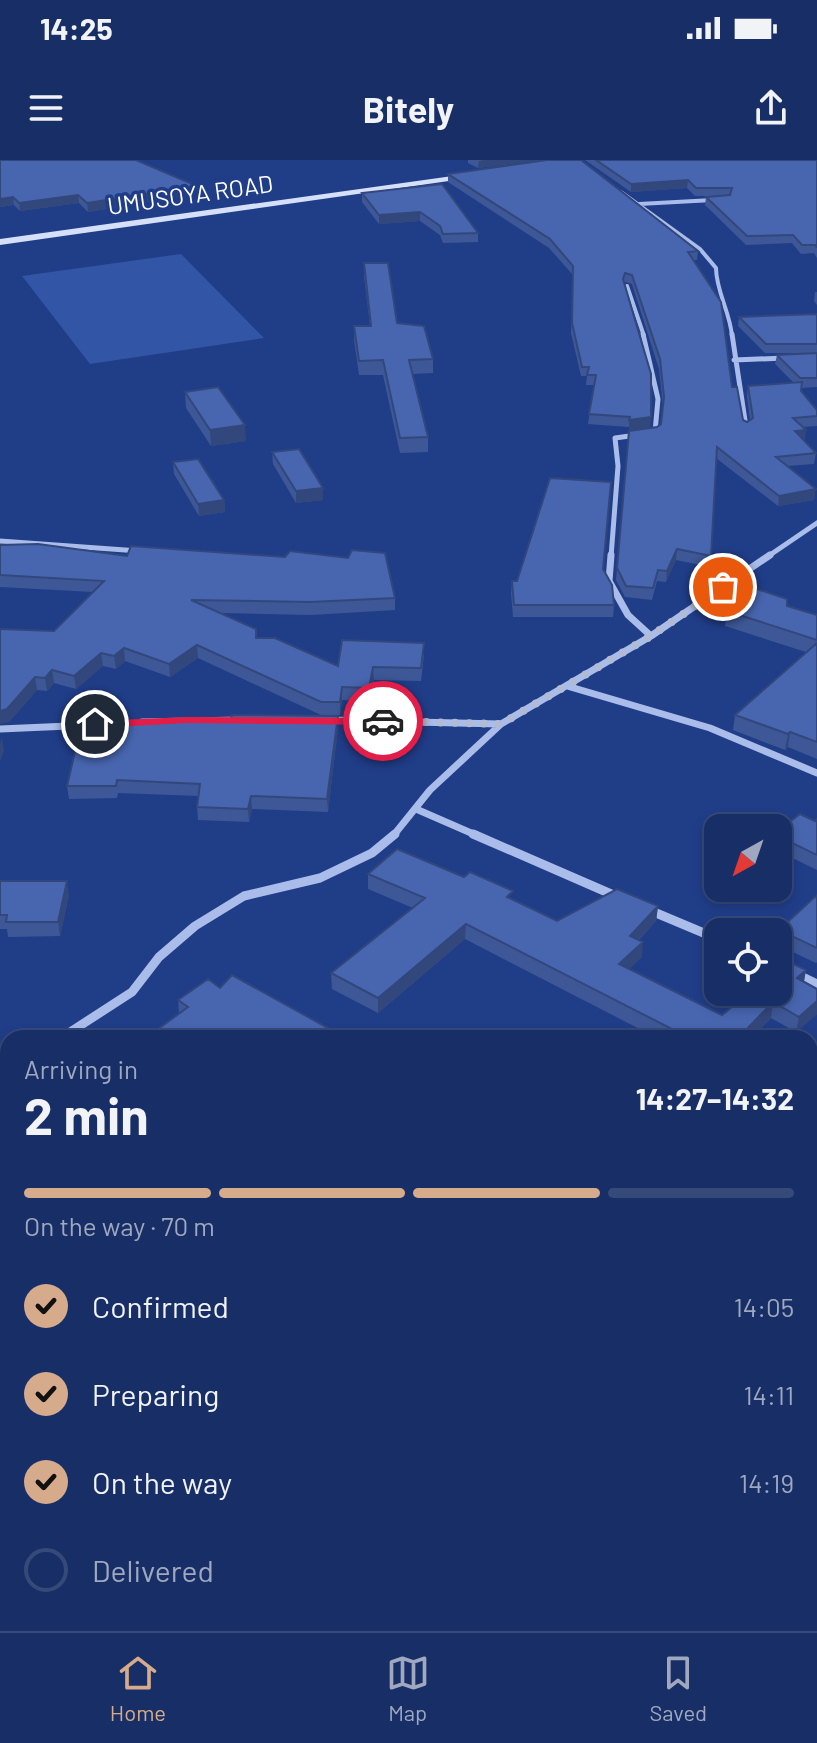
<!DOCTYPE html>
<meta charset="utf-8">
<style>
body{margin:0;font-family:Barlow,sans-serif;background:#21366c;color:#f1f3f6;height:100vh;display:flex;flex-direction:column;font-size:30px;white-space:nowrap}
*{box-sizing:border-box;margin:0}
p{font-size:26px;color:#9fa8bf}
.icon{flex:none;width:44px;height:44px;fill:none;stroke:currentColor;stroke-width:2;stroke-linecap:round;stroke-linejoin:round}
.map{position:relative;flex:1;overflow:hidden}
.side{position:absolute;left:0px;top:870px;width:818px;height:602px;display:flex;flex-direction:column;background:#182e66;border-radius:24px 24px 0 0;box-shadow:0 4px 12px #0003,0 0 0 2px #364a7a}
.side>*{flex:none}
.needle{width:52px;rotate:220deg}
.fabs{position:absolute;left:704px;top:654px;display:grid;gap:16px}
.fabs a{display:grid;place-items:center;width:88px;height:88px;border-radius:16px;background:#182e66;box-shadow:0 4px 12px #0003,0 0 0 2px #364a7a;font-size:40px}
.pin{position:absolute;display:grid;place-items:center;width:68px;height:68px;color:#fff;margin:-34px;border:4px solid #fff;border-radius:50%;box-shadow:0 2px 8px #0007}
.courier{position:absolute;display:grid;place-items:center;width:80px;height:80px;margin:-40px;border:6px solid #e11d48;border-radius:50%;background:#fff;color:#222;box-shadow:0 2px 10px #0007}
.headline em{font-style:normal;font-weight:700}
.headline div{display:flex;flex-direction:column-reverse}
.headline{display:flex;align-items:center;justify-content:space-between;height:136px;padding:0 24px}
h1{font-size:52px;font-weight:700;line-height:60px}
.bar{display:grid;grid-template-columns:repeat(4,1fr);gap:12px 8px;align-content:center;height:96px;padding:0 24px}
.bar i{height:10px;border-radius:6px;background:#364a7a}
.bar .on{background:#d6ab8b}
.bar p{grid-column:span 4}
ol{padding:0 24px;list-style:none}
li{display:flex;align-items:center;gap:24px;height:88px}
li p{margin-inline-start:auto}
li .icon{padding:8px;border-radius:50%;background:#d6ab8b;color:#111;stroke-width:4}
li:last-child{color:#9fa8bf}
li i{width:44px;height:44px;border:4px solid #364a7a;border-radius:50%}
.status{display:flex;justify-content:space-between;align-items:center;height:56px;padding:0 40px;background:#182e66;direction:ltr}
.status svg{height:22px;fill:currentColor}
header{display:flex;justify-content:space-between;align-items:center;height:104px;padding:0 24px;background:#182e66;font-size:36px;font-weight:700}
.menu{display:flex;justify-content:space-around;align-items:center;height:112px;border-top:2px solid #364a7a;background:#182e66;font-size:22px;color:#9fa8bf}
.menu a{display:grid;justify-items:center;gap:4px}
.menu .on{color:#d6ab8b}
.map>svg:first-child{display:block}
.green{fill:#3355a5}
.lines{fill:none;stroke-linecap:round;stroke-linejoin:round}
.street-far4{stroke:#aabdea;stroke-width:4}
.street-far3{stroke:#aabdea;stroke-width:5}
.street-far2{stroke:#aabdea;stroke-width:7}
.street-far1{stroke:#aabdea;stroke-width:9}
.street{stroke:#aabdea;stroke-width:11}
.secondary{fill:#d5dff8;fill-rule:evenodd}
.wall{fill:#3e5897}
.shaded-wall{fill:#32477b}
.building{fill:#4866b0;stroke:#32477b;stroke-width:2}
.route{fill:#e11d48}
.done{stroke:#b1bbd5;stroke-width:8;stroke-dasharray:0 14.4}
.labels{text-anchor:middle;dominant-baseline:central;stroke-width:7;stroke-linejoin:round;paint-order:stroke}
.far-street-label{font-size:24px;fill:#fff;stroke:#203d88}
</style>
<div class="status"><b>14:25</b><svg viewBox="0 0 49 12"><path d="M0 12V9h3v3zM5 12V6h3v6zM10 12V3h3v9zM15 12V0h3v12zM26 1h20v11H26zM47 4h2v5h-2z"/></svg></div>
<header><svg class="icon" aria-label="menu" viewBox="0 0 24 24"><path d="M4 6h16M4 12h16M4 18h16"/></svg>Bitely<svg class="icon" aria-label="share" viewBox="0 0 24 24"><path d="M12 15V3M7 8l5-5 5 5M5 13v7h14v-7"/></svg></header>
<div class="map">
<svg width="817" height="1471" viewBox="0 0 817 1471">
<rect width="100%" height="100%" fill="#203d88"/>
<path class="green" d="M181 94 264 178 90 204 22 116Z"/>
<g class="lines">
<path class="street-far4" d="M621 32 700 89 716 108C716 131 730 152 732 176
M639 44 713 40
M627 126 644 176"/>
<path class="street-far3" d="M643 174 658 239 655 272H650
M732 174 746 267
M734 200 785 198
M0 381 139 391
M611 397 618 306 615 278 637 275
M767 397 817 363"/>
<path class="street-far2" d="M611 395 609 421 628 455 651 476
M567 526 710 568 817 613
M330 560 500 564
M142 562 240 560
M0 569 92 565
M416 649 478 676
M393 676 430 630 501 564 651 476 770 395"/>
<path class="street-far1" d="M473 674 618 737
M649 750 718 779
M778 805 817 824
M61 878 132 832 159 797 195 766 244 736 320 718 372 693 395 674
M810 917 817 914
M0 924 8 918"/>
<path class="street" d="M0 1261 8 1259"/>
<path class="secondary" d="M467 14 470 18 0 85V79Z"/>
</g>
<path class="wall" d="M0 0 197 34 88 52 79 43 20 51 14 45 0 47Z
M468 0H541L478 8 468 3Z
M585 0H817V98L814 93 801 94 792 83 746 85 705 45 706 37 726 36H695L687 28 631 32Z
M448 14 698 91 697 100H694L732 227 743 260 747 262 750 260 747 236 748 226 794 223 775 204 777 195 807 193H765L738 166 739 157 817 154V227L801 228V231L817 250V266L803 267 805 280H803L816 293 814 304 787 306 814 340 778 346 716 298 710 407 676 400 666 422 657 421 652 440 625 437 616 420 629 271 657 267 661 264 663 246 659 209 632 124 625 122 624 123 651 257 650 267 629 270V267L588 264 594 225H586L587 216H581L571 173 573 115 549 88 448 22Z
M442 24 478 73V82L443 83 440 75 420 61 379 64 362 42V33Z
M364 103 397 163 433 199V213L412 214 428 277V292L400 293 383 215H359L354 180V166H370L364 116Z
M815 132H817V145L814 141Z
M185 232 246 281 211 286 186 248Z
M272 292 323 328V340L296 343 273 304Z
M173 302 224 340 225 352 199 356 174 314Z
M0 385 395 438V450L311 455 220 453 256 478 338 506 424 495 421 521 374 520 370 541 342 540 340 555H321L198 498 170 517 125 501 116 509 103 506 76 529 54 523 47 531 37 530 9 562 54 471 93 432 0 427Z
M604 409 614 445 613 457H513L511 433 512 421Z
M787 446 817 455V599L788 587 785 590 733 570 735 555 806 492 725 466 727 451Z
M338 568 328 652 252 649 249 662 198 660 197 647 199 636 118 633 117 638 69 639 67 626Z
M817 659V710L778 691V671L815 661Z
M368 714 513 740 557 761 658 746 656 761 639 780 642 797 629 809 722 855 806 810 804 822 817 829V854L796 872 771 858 751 878H657L465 779 378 853 332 829 331 813 413 748 368 729Z
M0 721 69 735 60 776 8 777 7 769H0Z
M817 735V802L816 803 778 785V775L779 770Z
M220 828 179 853 178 840Z
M8 978V1064L0 1059V985Z
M810 1158 817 1165V1244L810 1237Z
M580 1464H763L767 1471H579Z"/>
<path class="shaded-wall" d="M484 0H541L478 8 479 1Z
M688 20 687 28 631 32V24Z
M197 26V34L88 52 87 43Z
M78 35 79 43 20 51 19 43Z
M13 37 14 45 0 47V39Z
M420 52V61L379 64V55Z
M651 257 650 267 629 270V260Z
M245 265 246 281 211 286 210 270Z
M806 270 805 280 794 281 795 271Z
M323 328V340L296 343V331Z
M816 329 814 340 778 346 779 336Z
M224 340 225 352 199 356 198 344Z
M677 389 676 400 666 422 667 411Z
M197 485 198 498 170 517 169 504Z
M124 488 125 501 116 509 114 496Z
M101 493 103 506 76 529 74 516Z
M373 507 374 520 370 541 369 528Z
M52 510 54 523 47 531 45 518Z
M35 517 37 530 9 562 0 564V551Z
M342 527V540L340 555V542Z
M338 556V568L328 652 327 639Z
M790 572 788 587 785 590 788 574Z
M2 577 4 591 0 602V583Z
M251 636 252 649 249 662 248 649Z
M67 721 69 735 60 776 58 762Z
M658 746 656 761 628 791 630 776Z
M466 764 465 779 378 853V838Z
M643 782 642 797 617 820 619 804Z
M806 810 803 825 797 818Z
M817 841V854L796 872 799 857Z
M773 842 771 858 751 878H738Z
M817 1092V1111L810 1115V1095Z
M8 1129V1149L0 1155V1135Z"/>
<path class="building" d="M0 0H136L197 26 87 43 78 35 19 43 13 37 0 39Z
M547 0H581L698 91 688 92 721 142 732 227H737L743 260 747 262 753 258 748 226 802 222 801 231 817 250V256L793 258 806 270 795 271 816 293 776 297 816 329 779 336 717 287 711 396 677 389 667 411 658 410 653 428 626 426 617 408 629 271 657 267 661 264 664 237 660 199 632 115 625 113 623 119 651 214V257L629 260 630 257 589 254 596 215H587L589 207H582L572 163 573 106 550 79 448 14Z
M596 0H817V87L815 85H802L793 75 747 76 706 37 730 35 732 28H696L688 20 631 24Z
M442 24 478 73 443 74 440 66 420 52 379 55 362 33Z
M364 103H388L397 163 424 166 433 199 409 200 428 277 400 278 383 200 359 201 354 166H371Z
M817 154V184H766L739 157Z
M817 193V218H800L777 195Z
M218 227 245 265 210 270 185 232Z
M299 289 323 328 296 331 272 292Z
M198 299 224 340 198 344 173 302Z
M550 318 611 322 603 409 612 425 614 445H514L512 421H517Z
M38 384 127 396 131 386 285 397 290 391 348 398 352 390 385 393 395 438 310 442 191 440 256 469V478H275L338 506 342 480 424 483 421 508 373 507 369 528 342 527 340 542H321L197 485 169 504 124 488 114 496 101 493 74 516 52 510 45 518 35 517 7 549 0 551V469L54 471 104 421 0 415V385Z
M754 428 787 439V446L817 455V480L727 451Z
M817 483V582L790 572 788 574 735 555Z
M232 555 338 556 327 639 251 636 248 649 197 647 200 624 117 620 116 626H67L82 562 230 561Z
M800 654 815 661 817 659V695L778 676V671Z
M397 689 464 717 470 712 513 731 507 737 557 761 617 729 658 746 630 776 643 782 619 804 722 855 750 832H778V809L787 801 806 810 797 818 817 829V841L799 857 773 842 738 878H658L670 868 466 764 378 838 331 813 425 738 368 714Z
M0 721H67L58 762H6L7 755H0Z
M817 735V788L779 770Z
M232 815 346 878H146L188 847 178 840 208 819 220 828Z
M8 978V1049L0 1044V985Z
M810 1071 817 1078V1092L810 1095Z
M0 1115 8 1125V1129L0 1135Z
M810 1158 817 1165V1224L810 1217Z
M143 1464H262L264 1471H145Z
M342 1464H374L377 1471H324Z
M586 1464H763L767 1471H590Z"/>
<path class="route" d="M187 557 383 558 388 561 383 565 187 563 95 568 89 564 95 561Z"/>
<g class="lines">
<path class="done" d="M383 561 501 564 651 476 723 427"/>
</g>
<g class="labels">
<g class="far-street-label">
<text transform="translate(190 34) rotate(-8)">UMUSOYA ROAD</text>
</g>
</g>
</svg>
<div class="fabs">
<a><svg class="needle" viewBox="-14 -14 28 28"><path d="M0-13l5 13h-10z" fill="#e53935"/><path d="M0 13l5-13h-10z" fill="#9fa8bf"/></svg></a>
<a><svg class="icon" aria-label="locate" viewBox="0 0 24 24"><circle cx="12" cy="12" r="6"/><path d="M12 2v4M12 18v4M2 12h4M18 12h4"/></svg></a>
</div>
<div class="pin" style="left:723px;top:427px;background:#ea580c"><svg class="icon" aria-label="bag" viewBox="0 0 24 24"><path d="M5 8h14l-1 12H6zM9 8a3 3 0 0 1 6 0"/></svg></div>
<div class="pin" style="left:95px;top:564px;background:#1f2937"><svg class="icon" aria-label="home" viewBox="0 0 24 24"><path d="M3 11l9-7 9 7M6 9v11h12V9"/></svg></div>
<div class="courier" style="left:383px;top:561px"><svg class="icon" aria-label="car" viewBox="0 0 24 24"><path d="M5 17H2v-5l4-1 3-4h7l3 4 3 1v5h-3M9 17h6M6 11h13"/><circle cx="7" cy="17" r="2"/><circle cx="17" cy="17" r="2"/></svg></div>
<section class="side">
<div class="headline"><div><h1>2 min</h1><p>Arriving in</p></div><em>14:27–14:32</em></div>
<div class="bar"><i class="on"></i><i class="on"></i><i class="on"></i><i></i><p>On the way · 70 m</p></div>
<ol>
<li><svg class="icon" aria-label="check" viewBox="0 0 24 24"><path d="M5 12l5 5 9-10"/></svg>Confirmed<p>14:05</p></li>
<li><svg class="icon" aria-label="check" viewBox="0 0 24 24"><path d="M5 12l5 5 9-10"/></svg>Preparing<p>14:11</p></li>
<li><svg class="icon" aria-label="check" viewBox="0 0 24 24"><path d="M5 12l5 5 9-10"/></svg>On the way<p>14:19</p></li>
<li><i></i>Delivered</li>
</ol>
</section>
</div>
<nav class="menu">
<a class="on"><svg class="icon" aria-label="home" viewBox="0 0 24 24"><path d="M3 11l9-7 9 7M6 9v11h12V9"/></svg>Home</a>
<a><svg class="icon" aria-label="map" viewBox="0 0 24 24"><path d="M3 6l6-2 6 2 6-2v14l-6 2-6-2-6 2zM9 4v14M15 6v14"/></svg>Map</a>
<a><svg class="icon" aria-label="saved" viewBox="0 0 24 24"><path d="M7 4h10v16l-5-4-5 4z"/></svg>Saved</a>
</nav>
